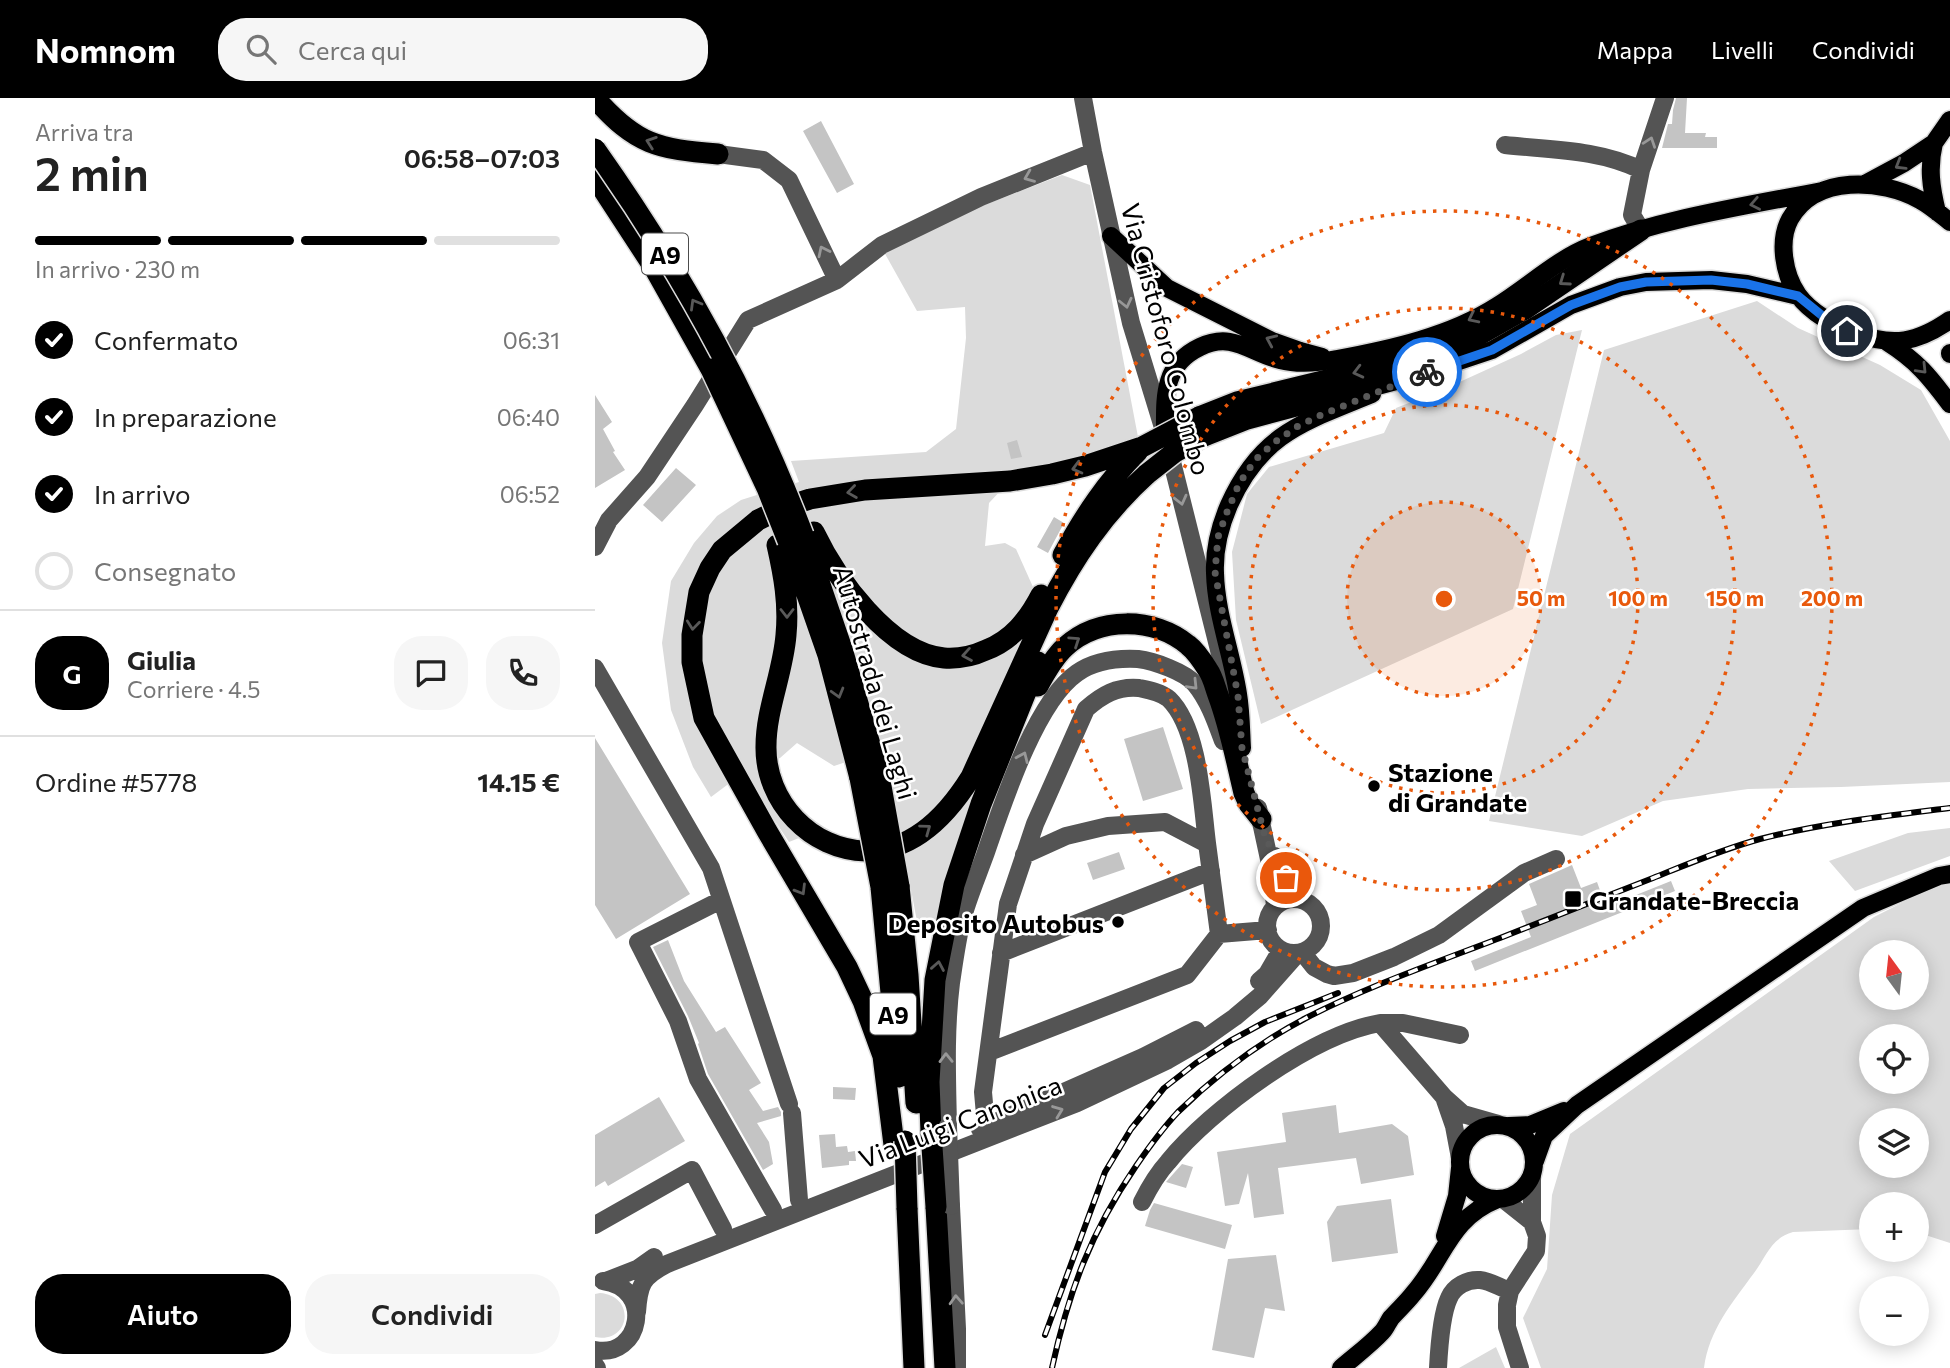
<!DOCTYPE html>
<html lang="it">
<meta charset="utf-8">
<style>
body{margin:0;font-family:Commissioner,sans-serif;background:#f6f6f6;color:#222;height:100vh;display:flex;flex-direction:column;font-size:26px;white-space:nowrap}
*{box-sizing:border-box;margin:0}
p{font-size:23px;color:#767676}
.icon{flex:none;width:38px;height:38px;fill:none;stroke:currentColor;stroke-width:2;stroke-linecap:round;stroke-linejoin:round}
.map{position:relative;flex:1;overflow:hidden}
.drawer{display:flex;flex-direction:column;background:#fff;width:595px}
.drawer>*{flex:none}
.needle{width:46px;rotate:345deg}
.tools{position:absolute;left:1264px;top:842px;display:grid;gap:14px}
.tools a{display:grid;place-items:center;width:70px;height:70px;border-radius:50%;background:#fff;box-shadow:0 4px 18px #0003;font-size:35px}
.pin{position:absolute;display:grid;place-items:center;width:60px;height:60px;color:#fff;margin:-30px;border:4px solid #fff;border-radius:50%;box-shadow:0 2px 7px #0007}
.courier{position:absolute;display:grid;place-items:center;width:70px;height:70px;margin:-35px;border:5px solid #1a73e8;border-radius:50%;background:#fff;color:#222;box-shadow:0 2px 9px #0007}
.head em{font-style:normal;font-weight:600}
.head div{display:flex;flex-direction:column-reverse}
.head{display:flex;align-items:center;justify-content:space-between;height:119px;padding:0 35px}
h1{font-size:46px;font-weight:600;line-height:52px}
.bar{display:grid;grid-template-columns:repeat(4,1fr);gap:10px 7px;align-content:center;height:84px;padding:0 35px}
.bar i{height:9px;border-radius:5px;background:#e0e0e0}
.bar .on{background:#000}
.bar p{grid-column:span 4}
.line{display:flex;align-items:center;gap:18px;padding:0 35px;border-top:2px solid #e0e0e0}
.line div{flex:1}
.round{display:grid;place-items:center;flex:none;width:74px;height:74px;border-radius:28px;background:#f6f6f6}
ol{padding:0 35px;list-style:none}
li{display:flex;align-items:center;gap:21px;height:77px}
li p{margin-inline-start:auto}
li .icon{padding:7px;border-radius:50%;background:#000;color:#fff;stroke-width:4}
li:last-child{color:#767676}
li i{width:38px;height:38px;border:4px solid #e0e0e0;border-radius:50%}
.cta{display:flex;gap:14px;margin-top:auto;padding:14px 35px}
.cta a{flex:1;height:80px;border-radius:28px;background:#000;color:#fff;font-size:28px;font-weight:600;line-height:80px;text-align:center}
.cta a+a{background:#f6f6f6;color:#222}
header{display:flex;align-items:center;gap:42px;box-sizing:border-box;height:98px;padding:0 35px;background:#000;color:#fff}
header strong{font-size:33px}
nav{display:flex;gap:38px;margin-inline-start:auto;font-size:24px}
.search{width:490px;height:63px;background:#f6f6f6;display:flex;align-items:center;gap:18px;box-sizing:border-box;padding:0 24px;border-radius:28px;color:#767676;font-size:26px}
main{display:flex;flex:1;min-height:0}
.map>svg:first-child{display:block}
.green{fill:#dbdbdb;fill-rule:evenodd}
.building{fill:#c4c4c4}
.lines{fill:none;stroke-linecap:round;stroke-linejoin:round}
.major-casing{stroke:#dbdbdb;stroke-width:21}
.highway-casing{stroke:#dbdbdb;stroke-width:24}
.minor{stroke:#545454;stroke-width:18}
.major{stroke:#000;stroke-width:18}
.highway{stroke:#000;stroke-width:21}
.rail-casing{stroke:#000;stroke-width:6}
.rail{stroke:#fff;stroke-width:3.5;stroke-dasharray:10;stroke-linecap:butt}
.highway-bridge-casing{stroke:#dbdbdb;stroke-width:24;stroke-linecap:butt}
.minor-bridge{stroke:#545454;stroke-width:18}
.highway-bridge{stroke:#000;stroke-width:21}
.oneway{stroke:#595959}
.oneway2{stroke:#989898}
.done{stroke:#595959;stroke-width:7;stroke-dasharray:0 12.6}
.route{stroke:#1a73e8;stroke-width:9}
.ring{fill:none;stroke:#e8590c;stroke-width:3.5;stroke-dasharray:3.5 7}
.poi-dot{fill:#000;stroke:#fff;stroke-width:2.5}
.labels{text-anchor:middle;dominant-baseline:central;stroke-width:5;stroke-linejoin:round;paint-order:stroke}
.shield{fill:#fff;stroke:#4c4c4c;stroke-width:2}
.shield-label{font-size:24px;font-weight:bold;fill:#000}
.street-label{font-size:26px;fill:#000;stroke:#fff}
.poi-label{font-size:26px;font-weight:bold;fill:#000;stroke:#fff;text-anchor:start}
.centre{fill:#e8590c;stroke:#fff;stroke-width:3.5}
.ring-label{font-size:21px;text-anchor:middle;font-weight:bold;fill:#e8590c;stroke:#fff;stroke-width:5;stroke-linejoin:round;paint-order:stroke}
</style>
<header>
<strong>Nomnom</strong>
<div class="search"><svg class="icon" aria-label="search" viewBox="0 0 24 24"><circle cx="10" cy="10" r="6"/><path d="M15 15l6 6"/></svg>Cerca qui</div>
<nav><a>Mappa</a><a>Livelli</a><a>Condividi</a></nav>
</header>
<main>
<section class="drawer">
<div class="head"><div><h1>2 min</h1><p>Arriva tra</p></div><em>06:58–07:03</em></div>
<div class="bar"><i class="on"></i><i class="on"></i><i class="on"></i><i></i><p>In arrivo · 230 m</p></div>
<ol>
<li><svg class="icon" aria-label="check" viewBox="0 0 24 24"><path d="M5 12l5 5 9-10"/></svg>Confermato<p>06:31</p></li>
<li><svg class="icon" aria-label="check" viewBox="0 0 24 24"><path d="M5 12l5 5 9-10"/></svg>In preparazione<p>06:40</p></li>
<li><svg class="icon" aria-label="check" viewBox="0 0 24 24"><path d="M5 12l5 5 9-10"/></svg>In arrivo<p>06:52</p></li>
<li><i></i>Consegnato</li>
</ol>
<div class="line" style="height:126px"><b class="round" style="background:#000;color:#fff">G</b><div><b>Giulia</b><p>Corriere · 4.5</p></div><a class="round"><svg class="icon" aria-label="chat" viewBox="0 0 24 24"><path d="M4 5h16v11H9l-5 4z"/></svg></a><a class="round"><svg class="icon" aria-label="phone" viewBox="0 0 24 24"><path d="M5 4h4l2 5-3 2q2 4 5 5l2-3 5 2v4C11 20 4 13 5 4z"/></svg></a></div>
<div class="line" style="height:91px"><div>Ordine #5778</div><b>14.15 €</b></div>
<div class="cta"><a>Aiuto</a><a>Condividi</a></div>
</section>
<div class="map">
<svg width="1355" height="1270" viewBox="0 0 1355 1270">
<rect width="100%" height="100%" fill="#fff"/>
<path class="green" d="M467 77 495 87 543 339 475 361 424 373 394 405 390 448 410 445 421 451 438 489 433 538 368 685 376 708 338 829H323L290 651 239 668 202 645 185 660 165 667 175 700 204 740 194 744 148 675 116 699 98 669 76 612 67 545 76 483 99 445 122 418 146 402 204 384 196 363 331 354 361 331 371 240 370 209 322 213 289 154 348 123Z
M1162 203 1203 230 1285 267 1326 292 1355 343V684L1246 689 1153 691 1068 703 987 738 894 723 1009 252Z
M987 232 918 511 666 626 641 522 637 454 652 396 674 369 789 335 801 310 847 292 926 256 961 237Z
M1355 730V758L1260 793 1234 763 1313 735Z
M1355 785V1145L1321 1134V1106H1276V1131L1198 1134C1176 1140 1171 1159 1159 1175 1137 1205 1114 1232 1109 1270H946L928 1220 952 1171 957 1097 975 1036 1279 819 1340 788ZM1276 854H1321V900H1276ZM1276 938H1321V984H1276ZM1276 1022H1321V1068H1276Z
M5 1195C42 1198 35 1246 0 1239V1196Z
M901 1249 910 1270H864Z"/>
<path class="building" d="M1081 0H1092L1090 35H1111L1110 39H1122V50H1067L1073 26H1077L1078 12Z
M226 23 259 86 242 95 208 33Z
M0 297 17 324 8 331 20 353 18 354 30 372 0 390Z
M422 342 427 359 416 361 412 345Z
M81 370 101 387 67 424 48 407Z
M459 419 469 425 453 455 442 449Z
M568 629 588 691 548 703 529 641Z
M0 640 95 796 21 841 0 807Z
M524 754 530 771 498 782 492 765Z
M977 767 986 790 1002 784 1011 809 1076 783 1080 793 880 873 876 863 936 839 926 813 942 807 934 786Z
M73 842 89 883 121 934 130 929 166 985 154 992 168 1013 183 1009 186 1014V1018L162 1025 174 1044 178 1066 168 1072 113 976 103 946 104 945 93 918 58 849Z
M238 989 261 990 260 1002 238 1001Z
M64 999 90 1043 13 1088 10 1083 0 1089V1037Z
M741 1007 744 1035 797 1026 813 1038 819 1077 766 1086 761 1060 683 1070 689 1116 659 1120 653 1075 644 1106 630 1108 622 1054 691 1044 687 1015Z
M240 1036 241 1049 252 1048 253 1054 260 1053 261 1063H254V1067L227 1070 224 1037Z
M587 1066 598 1069 591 1090 571 1084Z
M796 1101 803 1155 737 1164 732 1124 742 1108Z
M559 1105 637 1127 630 1151 550 1128 555 1112Z
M681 1157 690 1213 670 1210 659 1260 617 1252 633 1161Z"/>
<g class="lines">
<defs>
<path id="major" d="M1339 45C1333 70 1336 89 1342 114
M1270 86 1309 65 1339 45 1355 22
M1355 124C1345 116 1336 108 1325 102 1287 81 1220 76 1195 121 1183 143 1189 177 1203 197 1215 214 1241 229 1260 235 1298 249 1322 245 1355 222
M516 138 572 190 677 243 705 253 727 259
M1292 244C1322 263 1334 278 1355 306
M1355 255V256
M822 277 897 252 976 207 1025 189 1051 184 1116 182 1152 186 1203 198
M570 336C570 300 567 267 605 249 638 233 655 255 685 262 704 267 723 265 742 261 796 251 855 238 902 208 933 189 962 161 996 148 1070 120 1150 108 1227 93
M647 650C646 632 646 614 643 596 637 556 621 516 620 475 619 452 625 428 634 407 666 335 709 324 777 296
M865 1064a37 37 0 1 1 74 0a37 37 0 1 1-74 0Z
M914 1028 935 1027 969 1013
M940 1063 949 1038 982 1007 1268 810 1344 778 1355 776
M850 1138 862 1098 865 1070
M746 1270C760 1258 775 1247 787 1234 791 1230 793 1224 796 1220 803 1212 811 1205 818 1196 850 1160 853 1121 903 1101"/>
<path id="highway" d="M0 0C41 47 63 51 123 56
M0 79 60 171 116 271
M604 319 642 304 826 259 857 249 882 238 930 211 1046 132
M609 338 652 321 833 273
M219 434C241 480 294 555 349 560 363 561 378 558 391 552 417 542 433 522 446 497
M208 437 247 551 284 677
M194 445 233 557 265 680
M182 447C189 478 194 506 191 537 188 575 171 611 171 648 170 704 216 752 271 753 319 753 353 716 376 679L453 510C479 459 509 415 552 376
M468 457C490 417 511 385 543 353
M443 588C450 575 459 559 470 549 504 518 559 519 593 547 601 553 608 564 613 572 618 579 620 589 623 597 635 629 641 662 649 695L654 706 666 721
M304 788 313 877 321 1005
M286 789 304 979
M336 1034 334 984 340 882 359 787 386 706 443 564
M299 1047 288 958 268 903 252 869 172 733 109 620 97 564V537L104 494 115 470 127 452 163 422 187 410 215 401 270 392 415 383 457 376 490 368 547 349
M341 1109 350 1270
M312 1110 319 1270"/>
</defs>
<use href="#major" class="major-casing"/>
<use href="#highway" class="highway-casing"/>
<path class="minor" d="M488 0 498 54 536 225 570 336 638 608
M910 47C955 52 1004 51 1046 72
M123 56 168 62 194 82 242 182 287 147 386 99 498 54
M1046 132 1037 117 1046 72 1070 0
M0 449 14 422 52 379 100 307 153 222 242 182
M0 570 116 770 194 1006
M663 710 677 775 680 809
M429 757 471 738 513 728 570 724 612 746
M680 758 703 801
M672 828a27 27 0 1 1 54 0a27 27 0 1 1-54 0Z
M126 802 43 844 83 923 103 981 178 1112
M707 854 719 869 732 876 739 878 758 875 799 859 844 837 929 775 961 761
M406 855 616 773
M664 883 672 876 686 852
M785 925H808L865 937
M394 954 592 877 624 836
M850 1002 859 1028 865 1060
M197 1015 204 1102
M353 1028C352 980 350 933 356 885 359 865 362 842 367 822 373 800 382 779 390 757 407 708 440 604 482 575 499 563 523 560 543 561 559 563 590 574 600 586 614 603 621 624 628 643
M391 1028 388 994 413 806 440 726 491 611C507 597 522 588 544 590 554 592 566 594 574 601 604 630 607 705 612 745 616 775 620 805 624 836L673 832
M385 1031 548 959 601 932
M908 1101 937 1124
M547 1104C554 1090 562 1076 573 1064 616 1011 717 937 785 925L849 999 868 1016 903 1026
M356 1108 362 1231V1270
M0 1127 97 1072 128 1131
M11 1183 42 1171 59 1159
M42 1214C44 1186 47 1179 72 1166L482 1005 573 962 606 943 640 919 665 898 703 855
M0 1252C46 1261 60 1190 8 1183
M0 1267 2 1270
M843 1270C844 1251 846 1217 854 1200 859 1188 873 1181 885 1182 896 1183 905 1190 915 1193
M925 1270 912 1229V1207L915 1193 941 1153 942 1138 937 1124V1077"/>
<use href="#major" class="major"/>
<use href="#highway" class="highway"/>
<defs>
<path id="rail" d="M450 1237 510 1074 536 1031 569 990 601 965 635 943 670 924 743 895
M457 1270C474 1192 496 1134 541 1068 554 1049 568 1030 583 1014 620 978 665 944 711 920 773 888 840 865 905 840 956 820 1007 800 1058 780 1093 766 1128 751 1165 741 1227 725 1291 718 1355 710"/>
</defs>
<use href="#rail" class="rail-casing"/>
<use href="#rail" class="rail"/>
<defs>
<path id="highway-bridge" d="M0 51C85 171 156 299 208 437
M116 271 172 390 193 443
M547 349 604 319
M552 376 580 354 609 338
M284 677 304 788
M265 680 286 789
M336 1034 341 1109
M310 1043 312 1110"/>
</defs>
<use href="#highway-bridge" class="highway-bridge-casing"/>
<path class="minor-bridge" d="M353 1028 356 1108"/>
<use href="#highway-bridge" class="highway-bridge"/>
</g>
<defs><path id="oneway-chevron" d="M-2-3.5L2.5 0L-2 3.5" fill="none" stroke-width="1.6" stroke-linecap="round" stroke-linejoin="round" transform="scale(1.75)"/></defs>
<g class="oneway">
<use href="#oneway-chevron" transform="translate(56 44) rotate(-161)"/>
<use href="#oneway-chevron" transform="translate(1305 67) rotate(149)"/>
<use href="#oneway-chevron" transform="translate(1160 106) rotate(169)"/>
<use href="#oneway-chevron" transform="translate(969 183) rotate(145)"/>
<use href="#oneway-chevron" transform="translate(100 206) rotate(-120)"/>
<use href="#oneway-chevron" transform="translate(878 220) rotate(154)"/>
<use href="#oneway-chevron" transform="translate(676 242) rotate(-156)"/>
<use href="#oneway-chevron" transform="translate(1327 271) rotate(46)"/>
<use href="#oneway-chevron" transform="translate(763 274) rotate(166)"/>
<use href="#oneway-chevron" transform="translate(482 370) rotate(165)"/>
<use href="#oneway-chevron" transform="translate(257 394) rotate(172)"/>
<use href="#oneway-chevron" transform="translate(192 515) rotate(90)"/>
<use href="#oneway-chevron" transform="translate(98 527) rotate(96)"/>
<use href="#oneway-chevron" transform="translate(480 543) rotate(-34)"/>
<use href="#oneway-chevron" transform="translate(372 557) rotate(170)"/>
<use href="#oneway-chevron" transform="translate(243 595) rotate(74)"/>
<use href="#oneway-chevron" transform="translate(331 731) rotate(-36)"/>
<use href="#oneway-chevron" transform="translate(206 792) rotate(59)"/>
<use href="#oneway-chevron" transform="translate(343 868) rotate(-80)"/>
</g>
<g class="oneway2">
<use href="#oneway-chevron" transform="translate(1055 44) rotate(-71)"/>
<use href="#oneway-chevron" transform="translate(434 79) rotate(158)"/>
<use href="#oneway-chevron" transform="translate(228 153) rotate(-116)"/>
<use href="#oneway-chevron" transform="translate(531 205) rotate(77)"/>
<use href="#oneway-chevron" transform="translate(586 402) rotate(76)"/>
<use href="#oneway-chevron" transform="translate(598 587) rotate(46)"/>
<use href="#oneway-chevron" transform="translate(428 659) rotate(-66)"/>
<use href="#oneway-chevron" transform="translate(351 960) rotate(-91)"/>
<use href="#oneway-chevron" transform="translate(463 1013) rotate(-21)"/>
<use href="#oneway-chevron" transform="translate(361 1202) rotate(-93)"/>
</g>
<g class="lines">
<path class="done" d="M691 780 670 739 647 650 643 598 620 474 623 439 632 414 644 386 660 362 680 344 703 328 726 317 832 274"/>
<path class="route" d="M832 274 897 252 976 207 1025 189 1051 184 1116 182 1152 186 1203 198 1235 224 1252 233"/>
</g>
<circle cx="849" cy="501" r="97" fill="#e8590c" fill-opacity=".12"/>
<g class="ring">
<circle cx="849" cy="501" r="97"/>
<circle cx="849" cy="501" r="194"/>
<circle cx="849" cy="501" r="291"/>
<circle cx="849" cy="501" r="388"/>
</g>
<g class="poi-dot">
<circle cx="779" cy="688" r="7"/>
<rect x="969" y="792" width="18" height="18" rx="3.5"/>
<circle cx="523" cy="824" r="7"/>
</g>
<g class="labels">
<g class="shield">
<rect x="47" y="135.5" width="46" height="41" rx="5"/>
<rect x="275" y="895.5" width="46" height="41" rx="5"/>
</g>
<g class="shield-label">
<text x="70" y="156">A9</text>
<text x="298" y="916">A9</text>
</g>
<g class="street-label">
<text transform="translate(572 241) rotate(75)">Via Cristoforo Colombo</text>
<text transform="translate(281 584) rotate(74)">Autostrada dei Laghi</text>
<text transform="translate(365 1023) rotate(-21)">Via Luigi Canonica</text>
</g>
<g class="poi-label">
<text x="793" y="673">Stazione<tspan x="793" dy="30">di Grandate</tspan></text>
<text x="994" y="801">Grandate-Breccia</text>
<text x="509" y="824" text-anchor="end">Deposito Autobus</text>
</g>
</g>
<circle cx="849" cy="501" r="10" class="centre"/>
<g class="ring-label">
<text x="946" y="508">50 m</text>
<text x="1043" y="508">100 m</text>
<text x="1140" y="508">150 m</text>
<text x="1237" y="508">200 m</text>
</g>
</svg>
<div class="tools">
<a><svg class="needle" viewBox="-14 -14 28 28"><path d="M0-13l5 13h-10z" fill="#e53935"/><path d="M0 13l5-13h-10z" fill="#767676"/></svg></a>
<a><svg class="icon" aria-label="locate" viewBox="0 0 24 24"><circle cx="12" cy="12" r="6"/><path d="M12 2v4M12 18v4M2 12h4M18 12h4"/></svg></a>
<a><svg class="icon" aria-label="layers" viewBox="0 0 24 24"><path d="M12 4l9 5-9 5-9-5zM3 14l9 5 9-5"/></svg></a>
<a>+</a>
<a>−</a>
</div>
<div class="pin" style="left:691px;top:780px;background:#ea580c"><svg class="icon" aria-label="bag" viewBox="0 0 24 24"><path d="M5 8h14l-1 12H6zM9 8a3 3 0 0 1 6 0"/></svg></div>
<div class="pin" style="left:1252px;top:233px;background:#1f2937"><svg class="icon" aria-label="home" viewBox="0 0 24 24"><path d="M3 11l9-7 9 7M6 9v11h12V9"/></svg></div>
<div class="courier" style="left:832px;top:274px"><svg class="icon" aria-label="bike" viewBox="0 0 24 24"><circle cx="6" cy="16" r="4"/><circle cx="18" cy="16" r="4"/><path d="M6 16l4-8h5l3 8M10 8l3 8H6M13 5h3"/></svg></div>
</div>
</main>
